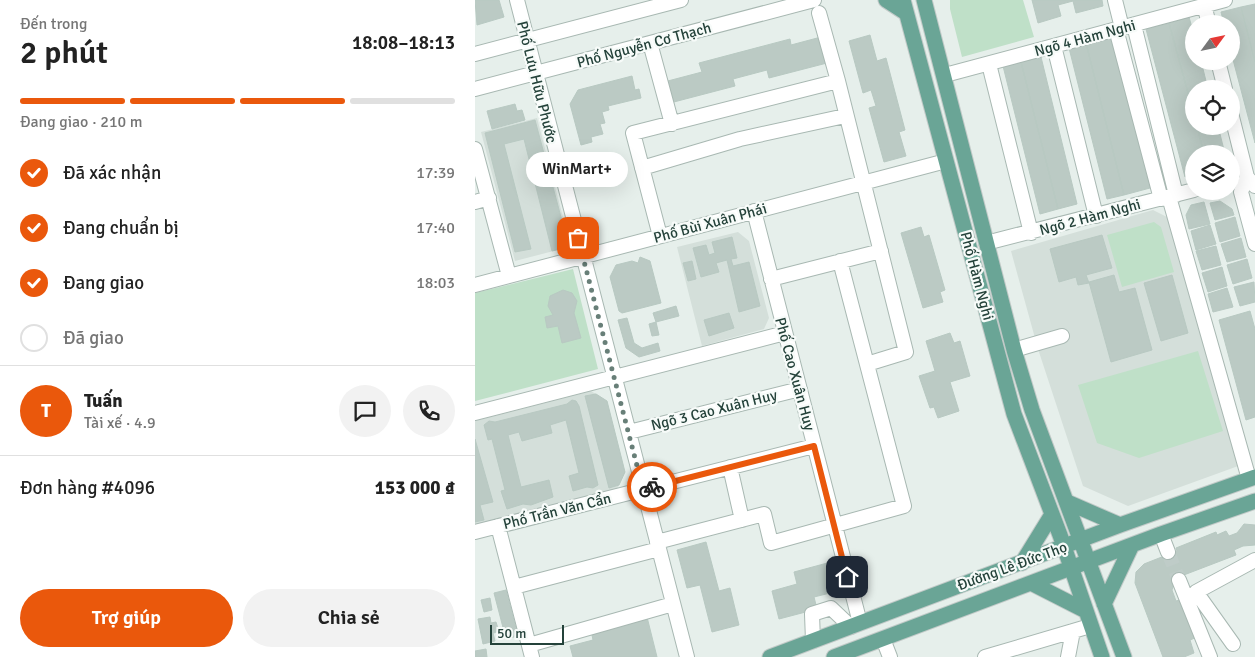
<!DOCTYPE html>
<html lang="vi">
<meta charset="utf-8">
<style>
body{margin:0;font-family:Signika,sans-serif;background:#f2f2f2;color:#222;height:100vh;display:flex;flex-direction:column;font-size:19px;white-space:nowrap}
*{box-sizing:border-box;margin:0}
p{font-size:16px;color:#767676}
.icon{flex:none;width:28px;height:28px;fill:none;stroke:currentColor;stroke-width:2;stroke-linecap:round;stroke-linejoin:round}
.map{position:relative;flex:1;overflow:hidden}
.side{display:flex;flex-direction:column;background:#fff;width:475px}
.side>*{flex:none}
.needle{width:32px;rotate:57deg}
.controls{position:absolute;left:710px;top:15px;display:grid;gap:10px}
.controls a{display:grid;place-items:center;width:55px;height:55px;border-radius:50%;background:#fff;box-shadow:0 5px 20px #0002;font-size:25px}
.scale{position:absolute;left:15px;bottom:12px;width:74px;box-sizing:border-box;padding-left:5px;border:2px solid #24423a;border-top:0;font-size:14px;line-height:18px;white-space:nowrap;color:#24423a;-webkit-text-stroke:4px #f7fbf9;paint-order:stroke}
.pin{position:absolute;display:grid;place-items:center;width:42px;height:42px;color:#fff;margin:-21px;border-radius:10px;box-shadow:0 2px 8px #0006}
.courier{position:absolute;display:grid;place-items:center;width:50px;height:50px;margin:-25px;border:4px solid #ea580c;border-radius:50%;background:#fff;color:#222;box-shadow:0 1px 6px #0007}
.bubble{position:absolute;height:35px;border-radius:18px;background:#fff;box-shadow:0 5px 20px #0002;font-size:16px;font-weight:600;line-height:35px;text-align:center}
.headline em{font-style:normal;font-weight:600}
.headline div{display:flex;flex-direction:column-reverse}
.headline{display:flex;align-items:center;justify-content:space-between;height:85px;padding:0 20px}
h1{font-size:32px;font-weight:600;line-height:38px}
.bar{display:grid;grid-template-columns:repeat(4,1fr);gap:8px 5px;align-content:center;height:60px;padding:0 20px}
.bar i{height:6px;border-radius:4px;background:#e0e0e0}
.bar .active{background:#ea580c}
.bar p{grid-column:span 4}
.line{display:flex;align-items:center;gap:12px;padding:0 20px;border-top:1px solid #e0e0e0}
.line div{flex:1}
.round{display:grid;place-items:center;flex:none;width:52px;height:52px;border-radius:26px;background:#f2f2f2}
ol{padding:0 20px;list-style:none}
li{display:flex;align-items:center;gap:15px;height:55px}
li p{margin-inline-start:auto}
li .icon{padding:5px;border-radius:50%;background:#ea580c;color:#fff;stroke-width:4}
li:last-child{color:#767676}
li i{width:28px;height:28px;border:2px solid #e0e0e0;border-radius:50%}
.action{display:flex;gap:10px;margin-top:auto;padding:10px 20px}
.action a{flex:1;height:58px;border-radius:30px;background:#ea580c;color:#fff;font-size:20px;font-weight:600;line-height:58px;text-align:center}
.action a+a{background:#f2f2f2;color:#222}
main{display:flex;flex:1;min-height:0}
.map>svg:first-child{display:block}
.built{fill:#d4dfda}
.green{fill:#bfe0c8}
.building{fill:#bbcac4;stroke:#b8c9c2}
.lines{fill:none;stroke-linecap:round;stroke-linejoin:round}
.minor-tunnel{stroke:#bfccc8;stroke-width:14;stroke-dasharray:14 7;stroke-linecap:butt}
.minor-casing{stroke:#a8b8b2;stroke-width:16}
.major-casing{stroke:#c2cac8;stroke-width:17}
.minor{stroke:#fff;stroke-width:14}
.major{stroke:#6aa596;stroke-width:15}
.done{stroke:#687f78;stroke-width:5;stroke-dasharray:0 9}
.route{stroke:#ea580c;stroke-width:6}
.labels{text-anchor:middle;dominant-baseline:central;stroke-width:4.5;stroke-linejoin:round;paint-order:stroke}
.street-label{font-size:15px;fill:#24423a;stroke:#f7fbf9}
</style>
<main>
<section class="side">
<div class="headline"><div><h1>2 phút</h1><p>Đến trong</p></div><em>18:08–18:13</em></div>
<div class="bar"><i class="active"></i><i class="active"></i><i class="active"></i><i></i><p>Đang giao · 210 m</p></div>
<ol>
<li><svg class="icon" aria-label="check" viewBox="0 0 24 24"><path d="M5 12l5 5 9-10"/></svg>Đã xác nhận<p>17:39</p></li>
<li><svg class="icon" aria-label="check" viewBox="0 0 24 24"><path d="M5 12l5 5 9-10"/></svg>Đang chuẩn bị<p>17:40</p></li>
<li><svg class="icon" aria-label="check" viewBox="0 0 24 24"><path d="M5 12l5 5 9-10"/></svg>Đang giao<p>18:03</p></li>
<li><i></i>Đã giao</li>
</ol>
<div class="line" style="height:90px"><b class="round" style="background:#ea580c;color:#fff">T</b><div><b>Tuấn</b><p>Tài xế · 4.9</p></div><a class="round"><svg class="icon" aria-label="chat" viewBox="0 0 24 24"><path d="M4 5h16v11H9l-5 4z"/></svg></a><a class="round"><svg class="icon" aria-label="phone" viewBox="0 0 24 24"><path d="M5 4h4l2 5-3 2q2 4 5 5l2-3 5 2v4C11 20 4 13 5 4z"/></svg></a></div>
<div class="line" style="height:65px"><div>Đơn hàng #4096</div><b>153 000 ₫</b></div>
<div class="action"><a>Trợ giúp</a><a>Chia sẻ</a></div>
</section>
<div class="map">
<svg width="780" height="657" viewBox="0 0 780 657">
<rect width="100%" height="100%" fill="#e6efeb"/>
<path class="built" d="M62 118 95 244 94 247 40 261 6 132Z
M678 210 692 217 766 465 653 506 608 486 563 349 536 251Z
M263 232 274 241 294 318 289 329 227 346 202 247Z
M116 391 132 401 150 472 142 489 0 525V421Z"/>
<path class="green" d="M475 0H548L559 37 487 57 475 9Z
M679 222 686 227 699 272 647 287 632 235Z
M98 269 123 369 0 401V293Z
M723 351 748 431 664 458 622 443 603 385Z"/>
<path class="building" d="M0 0H24L29 17 2 25Z
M557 0H627L628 6 601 13 598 1 583 5 586 16 563 23Z
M780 4V62L766 7Z
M766 7 780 62V143L756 52V24H749L746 12Z
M714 17 719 35V61H726L733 89H719V115L694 23Z
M694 23 719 115V126H722L729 154H719V174L710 177 671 29Z
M395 35 402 61 411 58 430 130 424 132 431 156 409 162 394 108 401 106 396 90 388 93 374 41Z
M346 37 352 63 294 78 292 70 258 79 260 86 195 103 189 82 227 72 224 63 315 39 316 45Z
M637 37 675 188 649 195 611 43Z
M611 43 649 195 632 199 594 48Z
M566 57 602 204 583 209 546 62Z
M546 62 583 209 565 214 528 66Z
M157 76 160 90 164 89 166 98 133 106 134 110 127 112 130 123 125 124 128 134 116 137 117 142 106 145 95 104 103 90Z
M40 104 42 111 47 110 50 120 17 129 12 111Z
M60 120 94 247 77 251 49 139 29 144 56 249 40 252 10 133Z
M722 126H743L750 154H729Z
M745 201 757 209 759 215 740 220 735 203Z
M729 202 735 224 714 229 711 215 716 205Z
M760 217 765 236 745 242 740 223Z
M735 225 741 244 721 250 716 231Z
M446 227 449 237 454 235 470 290 465 292 468 302 448 308 426 233Z
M627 235 637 268 611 275 614 283 603 285 601 277 584 282 575 249Z
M257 237 262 258 256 259 258 266 274 262 285 306 264 312 252 260 241 263 244 272 226 277 218 248 231 245 234 255 240 253 237 242Z
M766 238 771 257 752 262 746 244Z
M741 246 746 265 727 270 721 251Z
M165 257 175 261 186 303 147 313 144 311 135 277 141 265 157 261 163 263Z
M772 259 777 278 758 284 752 265Z
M217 261 221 279 213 281 208 263Z
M747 267 752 286 733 292 727 273Z
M639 275 644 292 660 288 677 350 636 362 614 282Z
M697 275 713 333 686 341 669 283Z
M779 282 780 302 765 306 759 287Z
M752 288 758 307 738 312 733 294Z
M88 290 97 293 102 301 99 313 106 338 87 343 83 326 72 328 70 317 78 315 73 306 75 296Z
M201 306 204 316 181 322 178 313Z
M775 311 780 329V417L771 420 744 320Z
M254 313 259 328 234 336 229 320Z
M152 318 159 343 167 348 183 343 185 351 164 357 151 348 143 320Z
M181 322 184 335 177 336 174 324Z
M475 333 479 343 485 341 495 376 475 382 484 411 463 418 459 407 455 408 444 376 460 371 451 341Z
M121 394 132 401 150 472 144 485 134 488 110 396Z
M97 400 101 401 104 406 123 485 118 488 112 487 98 491 94 476 104 473 91 420 75 425 77 433 47 441 44 432 33 435 46 487 74 480 78 497 56 505 48 504 32 509 26 491 30 490 17 439 13 440 9 425 14 421 20 422 92 404Z
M0 439 18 502 5 505 9 520 0 522Z
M769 524 780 525V545L768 546 759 550 761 555 701 578 697 590 701 601 708 599 722 637 715 640 719 653 709 657H688L660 583 661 572 669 564 702 551 701 548 741 532 742 535 751 531 754 536 762 533Z
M231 542 244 591 255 588 264 625 237 632 225 585 212 588 202 550Z
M356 562 363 591 339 597 342 609 304 619 297 591 322 584 319 572Z
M31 590 43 636 31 639 19 593Z
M15 598 17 610 9 612 6 600Z
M15 617 16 623 21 622 24 632 18 633 20 641 8 644 3 619Z
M172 617 182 657H98L95 646 118 640 116 630Z
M11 649 12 657H0V651Z"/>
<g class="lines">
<path class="minor-tunnel" d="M693 552 704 580"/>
<defs>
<path id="minor" d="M42 0 212 657
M640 0 647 28
M729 5 734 24
M344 13 363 81
M659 25 701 195
M641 29 686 199
M175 43 197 124
M579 46 621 216
M0 54 206 0
M743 61 750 89
M514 64 556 233
M470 75 750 0
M0 89 339 0
M756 113 772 177 780 186
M0 149 34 276
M167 168 265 139 370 116
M772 177 766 192 780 244
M694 197 774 479
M0 202 14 198
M279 211 385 623
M185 236 158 133 363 81 431 352 392 364
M511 243 719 190
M296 279 406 251
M0 285 471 161
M539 350 587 336
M0 413 310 333
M154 432 325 389
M255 467 267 520
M23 526 57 657
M0 532 339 446
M686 534 693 552
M182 542 289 514 296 543 429 506 365 261
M704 580 735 657
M39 587 184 549
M408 639 415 657
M338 641 337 614 356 608 376 627
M758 644 721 592 780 560
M54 645 198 604
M510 657 615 626
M593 657 598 631"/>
<path id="major" d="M411 0 431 13
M428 0 539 414 585 535 627 657
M449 0 539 350 557 410 649 657
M592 502 645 525
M547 563 576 516
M556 583 609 610
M629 604 657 545
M295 657 645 525 780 477
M359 657 686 534 780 501"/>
</defs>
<use href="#minor" class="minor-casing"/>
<use href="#major" class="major-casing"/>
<use href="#minor" class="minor"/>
<use href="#major" class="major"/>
</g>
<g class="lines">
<path class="done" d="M103 238 168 489 177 487"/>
<path class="route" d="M177 487 339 446 372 577"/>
</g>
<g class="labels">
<g class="street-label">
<text transform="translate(610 38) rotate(-15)">Ngõ 4 Hàm Nghi</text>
<text transform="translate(169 45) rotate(-15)">Phố Nguyễn Cơ Thạch</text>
<text transform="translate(62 82) rotate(76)">Phố Lưu Hữu Phước</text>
<text transform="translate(615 217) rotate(-15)">Ngõ 2 Hàm Nghi</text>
<text transform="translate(235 223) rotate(-15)">Phố Bùi Xuân Phái</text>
<text transform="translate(502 276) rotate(75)">Phố Hàm Nghi</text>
<text transform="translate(320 374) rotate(75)">Phố Cao Xuân Huy</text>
<text transform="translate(239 410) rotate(-14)">Ngõ 3 Cao Xuân Huy</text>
<text transform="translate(82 511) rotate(-14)">Phố Trần Văn Cẩn</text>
<text transform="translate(537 566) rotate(-20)">Đường Lê Đức Thọ</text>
</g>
</g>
</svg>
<div class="controls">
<a><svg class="needle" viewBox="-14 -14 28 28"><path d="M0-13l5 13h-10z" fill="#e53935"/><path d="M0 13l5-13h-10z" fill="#767676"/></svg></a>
<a><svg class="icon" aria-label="locate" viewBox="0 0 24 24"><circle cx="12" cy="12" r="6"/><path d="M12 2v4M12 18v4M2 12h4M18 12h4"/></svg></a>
<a><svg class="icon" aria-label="layers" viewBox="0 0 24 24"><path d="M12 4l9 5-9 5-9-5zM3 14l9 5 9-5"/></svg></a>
</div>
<div class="scale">50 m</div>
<div class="pin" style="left:103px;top:238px;background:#ea580c"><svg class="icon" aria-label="bag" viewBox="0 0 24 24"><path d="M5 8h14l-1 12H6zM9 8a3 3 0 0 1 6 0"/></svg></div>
<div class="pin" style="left:372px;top:577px;background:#1f2937"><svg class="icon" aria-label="home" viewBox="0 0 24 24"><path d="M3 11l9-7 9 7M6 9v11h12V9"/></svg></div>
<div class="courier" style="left:177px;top:487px"><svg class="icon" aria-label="bike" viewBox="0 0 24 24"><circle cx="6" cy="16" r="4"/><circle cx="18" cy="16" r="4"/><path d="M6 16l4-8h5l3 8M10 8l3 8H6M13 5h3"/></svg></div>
<div class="bubble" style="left:51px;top:152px;width:102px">WinMart+</div>
</div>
</main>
